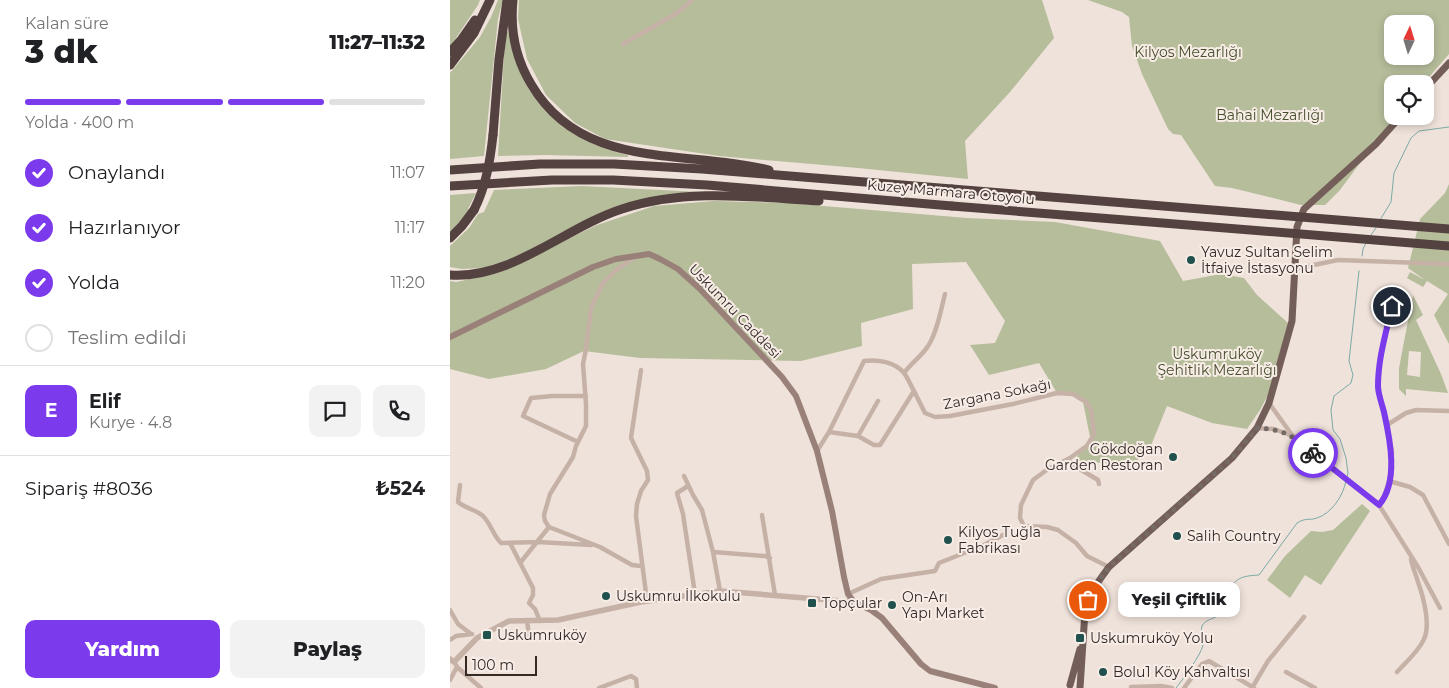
<!DOCTYPE html>
<html lang="tr">
<meta charset="utf-8">
<style>
body{margin:0;font-family:Montserrat,sans-serif;background:#f2f2f2;color:#202124;height:100vh;display:flex;flex-direction:column;font-size:19px;white-space:nowrap}
*{box-sizing:border-box;margin:0}
p{font-size:16px;color:#757577}
.icon{flex:none;width:28px;height:28px;fill:none;stroke:currentColor;stroke-width:2;stroke-linecap:round;stroke-linejoin:round}
.map{position:relative;flex:1;overflow:hidden}
.sheet{display:flex;flex-direction:column;background:#fff;width:450px}
.sheet>*{flex:none}
.needle{width:32px;rotate:4deg}
.fabs{position:absolute;left:934px;top:15px;display:grid;gap:10px}
.fabs a{display:grid;place-items:center;width:50px;height:50px;border-radius:10px;background:#fff;box-shadow:0 2px 8px #0003;font-size:25px}
.scale{position:absolute;left:15px;bottom:12px;width:72px;box-sizing:border-box;padding-left:5px;border:2px solid #332927;border-top:0;font-size:14px;line-height:18px;white-space:nowrap;color:#332927;-webkit-text-stroke:4px #f7ede6;paint-order:stroke}
.pin{position:absolute;display:grid;place-items:center;width:42px;height:42px;color:#fff;margin:-21px;border:2px solid #fff;border-radius:50%;box-shadow:0 1px 5px #0007}
.courier{position:absolute;display:grid;place-items:center;width:50px;height:50px;margin:-25px;border:4px solid #7c3aed;border-radius:50%;background:#fff;color:#222;box-shadow:0 1px 6px #0007}
.bubble{position:absolute;height:35px;border-radius:10px;background:#fff;box-shadow:0 2px 8px #0003;font-size:16px;font-weight:800;line-height:35px;text-align:center}
.headline em{font-style:normal;font-weight:800}
.headline div{display:flex;flex-direction:column-reverse}
.headline{display:flex;align-items:center;justify-content:space-between;height:85px;padding:0 25px}
h1{font-size:32px;font-weight:800;line-height:38px}
.bar{display:grid;grid-template-columns:repeat(4,1fr);gap:8px 5px;align-content:center;height:60px;padding:0 25px}
.bar i{height:6px;border-radius:4px;background:#e0e0e0}
.bar .selected{background:#7c3aed}
.bar p{grid-column:span 4}
.line{display:flex;align-items:center;gap:12px;padding:0 25px;border-top:1px solid #e0e0e0}
.line div{flex:1}
.round{display:grid;place-items:center;flex:none;width:52px;height:52px;border-radius:10px;background:#f2f2f2}
ol{padding:0 25px;list-style:none}
li{display:flex;align-items:center;gap:15px;height:55px}
li p{margin-inline-start:auto}
li .icon{padding:5px;border-radius:50%;background:#7c3aed;color:#fff;stroke-width:4}
li:last-child{color:#757577}
li i{width:28px;height:28px;border:2px solid #e0e0e0;border-radius:50%}
.primary-button{display:flex;gap:10px;margin-top:auto;padding:10px 25px}
.primary-button a{flex:1;height:58px;border-radius:10px;background:#7c3aed;color:#fff;font-size:20px;font-weight:800;line-height:58px;text-align:center}
.primary-button a+a{background:#f2f2f2;color:#202124}
main{display:flex;flex:1;min-height:0}
.map>svg:first-child{display:block}
.green{fill:#b6bd9b;fill-rule:evenodd}
.lines{fill:none;stroke-linecap:round;stroke-linejoin:round}
.stream{stroke:#7baaa5;stroke-width:1}
.minor{stroke:#c6b1a7;stroke-width:4.5}
.tertiary{stroke:#c6b1a7;stroke-width:5.5}
.secondary{stroke:#998079;stroke-width:6}
.primary{stroke:#745e59;stroke-width:7}
.motorway{stroke:#53423f;stroke-width:9}
.motorway-bridge{stroke:#53423f;stroke-width:9}
.done{stroke:#756a66;stroke-width:5;stroke-dasharray:0 9}
.route{stroke:#7c3aed;stroke-width:6}
.poi-dot{fill:#20514d;stroke:#f7ede6;stroke-width:2}
.labels{text-anchor:middle;dominant-baseline:central;stroke-width:4;stroke-linejoin:round;paint-order:stroke}
.park-label{font-size:14px;fill:#474f2d;stroke:#f7ede6}
.street-label{font-size:14px;fill:#332927;stroke:#f7ede6}
.poi-label{font-size:14px;fill:#332927;stroke:#f7ede6;text-anchor:start}
</style>
<main>
<section class="sheet">
<div class="headline"><div><h1>3 dk</h1><p>Kalan süre</p></div><em>11:27–11:32</em></div>
<div class="bar"><i class="selected"></i><i class="selected"></i><i class="selected"></i><i></i><p>Yolda · 400 m</p></div>
<ol>
<li><svg class="icon" aria-label="check" viewBox="0 0 24 24"><path d="M5 12l5 5 9-10"/></svg>Onaylandı<p>11:07</p></li>
<li><svg class="icon" aria-label="check" viewBox="0 0 24 24"><path d="M5 12l5 5 9-10"/></svg>Hazırlanıyor<p>11:17</p></li>
<li><svg class="icon" aria-label="check" viewBox="0 0 24 24"><path d="M5 12l5 5 9-10"/></svg>Yolda<p>11:20</p></li>
<li><i></i>Teslim edildi</li>
</ol>
<div class="line" style="height:90px"><b class="round" style="background:#7c3aed;color:#fff">E</b><div><b>Elif</b><p>Kurye · 4.8</p></div><a class="round"><svg class="icon" aria-label="chat" viewBox="0 0 24 24"><path d="M4 5h16v11H9l-5 4z"/></svg></a><a class="round"><svg class="icon" aria-label="phone" viewBox="0 0 24 24"><path d="M5 4h4l2 5-3 2q2 4 5 5l2-3 5 2v4C11 20 4 13 5 4z"/></svg></a></div>
<div class="line" style="height:65px"><div>Sipariş #8036</div><b>₺524</b></div>
<div class="primary-button"><a>Yardım</a><a>Paylaş</a></div>
</section>
<div class="map">
<svg width="999" height="688" viewBox="0 0 999 688">
<rect width="100%" height="100%" fill="#efe2da"/>
<path class="green" d="M0 0H30L28 5 4 41 0 45Z
M48 0H53L48 19 34 156 0 159V73L30 37 41 17Z
M69 0H592L604 38 560 92 515 141 518 179 408 168 269 156 155 139 125 123 96 95 77 59 68 19Z
M638 0H999V54L973 84H942V116H945L890 190 875 205H851L782 188 765 186 731 135 723 134 718 129 692 74 682 46 679 17 672 12ZM942 24H975V56H942Z
M59 31C69 100 112 140 178 155V157L96 155 48 156 54 54 56 32Z
M999 184V344L984 315 998 294 977 281 973 287 957 278 960 272 975 280 958 268 970 219 995 193Z
M132 186 251 192 229 195 132 222 78 251 55 261 33 268 12 269 0 267V246L19 228 28 214 34 212 44 190Z
M26 193 18 209 19 210 8 225 0 234V195Z
M263 201 338 203 517 218 605 222 710 241 733 281 771 274 794 278 807 295 838 323 819 393 810 410 797 429 762 423 717 406 700 448 682 465 624 461 640 437 632 397 607 393 589 363 539 375 520 345 545 343 555 321 516 262 462 264 463 309 411 323 412 346 351 361 190 358 134 351 96 369 39 379 0 369V281L6 282 45 274 147 225 204 206Z
M963 295 973 315 966 320 991 374 998 393 956 389V396L949 389V368ZM959 351 971 352 970 377 957 375Z
M912 504 920 511 871 585 855 575 840 598 817 580 835 556 861 531 872 532 883 530Z"/>
<g class="lines">
<path class="stream" d="M930 220 941 202 944 173 961 138 969 131 999 127
M921 235 926 228
M912 256 913 249 916 243
M897 477 898 473 896 458 890 439 883 430 881 410 884 396 901 383 903 375 899 361 909 271
M726 688C733 679 751 655 753 645 753 639 750 632 752 626 755 619 766 619 771 613 775 609 776 605 777 600 782 579 789 576 809 575L847 523C857 517 858 521 867 518 882 513 893 496 896 481"/>
<path class="minor" d="M173 44 227 13 242 0
M185 257 166 270 153 283 141 308 136 349 133 364 136 404V426L126 446 123 457 100 494 94 515 95 521 99 527 150 547 182 565 191 566
M844 269 888 260 999 264
M191 370 181 438 197 471 198 480 191 491 187 504 186 516 197 601
M454 373C461 363 472 356 478 346 487 333 491 309 495 294
M464 391 475 413 485 417 500 416 563 404 607 393 623 394 636 402 641 410 644 434 638 445 620 458 598 469 583 480 571 505 570 518 574 526 597 527 608 530 626 543 637 556 659 567
M819 403 842 435 929 505 968 567 990 608
M937 425 956 413 966 410 999 411
M807 428 824 429 840 435
M408 436 428 401
M128 442 73 416 81 398 102 396H136
M367 451 379 432 414 361C428 359 445 362 454 373 458 378 461 386 464 391L430 445H424L408 436 379 432
M618 459 623 465 648 480 649 484
M234 476 243 495 252 510 263 552 270 591
M939 481 960 487 973 495 999 544
M10 485 8 502C15 508 26 510 33 516 41 524 43 535 51 543L88 542 141 545
M238 486 227 493 233 514 245 594
M929 505 933 500 940 478 942 452 928 388 930 357 947 288
M312 515 325 595
M60 543 83 588V595L79 603 85 609 90 621
M263 552 315 556 320 558
M70 563 99 527
M398 594 431 579 485 571 489 563 532 546 555 534
M0 610 8 624 21 634
M77 620 79 636
M0 640 6 636 22 634
M7 667 31 688
M836 672 865 688
M947 672C956 662 969 651 974 639 981 624 973 596 968 582 966 574 962 567 961 559
M0 680 7 667 6 665
M681 687 711 686 722 688
M149 688 181 676 186 679 187 688
M734 688 752 664 759 661 804 688
M802 688 818 661 854 617"/>
<path class="tertiary" d="M0 659 4 662 27 638 59 621 108 620 191 602 270 591 404 602"/>
<path class="secondary" d="M0 337 143 267 166 259 199 254 210 259 228 269 250 289 332 377 346 396 367 451 382 511 394 577 398 594 404 602 421 610 432 618 471 664 480 671 545 688"/>
<path class="primary" d="M975 89 999 63
M620 685 630 649
M630 688 635 611C639 593 648 582 659 567L782 458 807 428 819 403 842 321 847 227 854 209 926 144 951 116"/>
<path class="motorway" d="M63 0C60 29 66 59 81 84 132 172 236 149 319 170
M0 52 11 40 25 20
M0 65 24 33 40 0
M43 135 49 59 57 0
M0 170 90 164H164L252 169 502 189
M0 186 102 180H163L257 185 502 206
M0 238 12 226 24 210
M0 275C60 280 116 227 172 209 235 188 304 197 369 201"/>
<path class="motorway-bridge" d="M502 189 999 229
M502 206 999 246
M24 210C36 186 40 162 43 135"/>
</g>
<g class="lines">
<path class="done" d="M638 600 644 587 659 567 782 458 807 428C836 430 841 435 863 453"/>
<path class="route" d="M863 453 929 505C949 482 940 439 934 412 932 404 928 394 928 386 928 359 936 333 942 306"/>
</g>
<g class="poi-dot">
<circle cx="741" cy="260" r="5"/>
<circle cx="723" cy="457" r="5"/>
<circle cx="727" cy="536" r="5"/>
<circle cx="498" cy="540" r="5"/>
<circle cx="156" cy="596" r="5"/>
<rect x="357" y="598" width="10" height="10" rx="2.5"/>
<circle cx="442" cy="605" r="5"/>
<rect x="32" y="630" width="10" height="10" rx="2.5"/>
<rect x="625" y="633" width="10" height="10" rx="2.5"/>
<circle cx="653" cy="672" r="5"/>
</g>
<g class="labels">
<g class="park-label">
<text x="738" y="52">Kilyos Mezarlığı</text>
<text x="820" y="115">Bahai Mezarlığı</text>
<text x="767" y="354">Uskumruköy<tspan x="767" dy="16">Şehitlik Mezarlığı</tspan></text>
</g>
<g class="street-label">
<text transform="translate(501 192) rotate(5)">Kuzey Marmara Otoyolu</text>
<text transform="translate(285 311) rotate(46)">Uskumru Caddesi</text>
<text transform="translate(547 394) rotate(-11)">Zargana Sokağı</text>
</g>
<g class="poi-label">
<text x="751" y="252">Yavuz Sultan Selim<tspan x="751" dy="16">İtfaiye İstasyonu</tspan></text>
<text x="713" y="449" text-anchor="end">Gökdoğan<tspan x="713" dy="16">Garden Restoran</tspan></text>
<text x="508" y="532">Kilyos Tuğla<tspan x="508" dy="16">Fabrikası</tspan></text>
<text x="737" y="536">Salih Country</text>
<text x="166" y="596">Uskumru İlkokulu</text>
<text x="452" y="597">On-Arı<tspan x="452" dy="16">Yapı Market</tspan></text>
<text x="372" y="603">Topçular</text>
<text x="47" y="635">Uskumruköy</text>
<text x="640" y="638">Uskumruköy Yolu</text>
<text x="663" y="672">Bolu1 Köy Kahvaltısı</text>
</g>
</g>
</svg>
<div class="fabs">
<a><svg class="needle" viewBox="-14 -14 28 28"><path d="M0-13l5 13h-10z" fill="#e53935"/><path d="M0 13l5-13h-10z" fill="#757577"/></svg></a>
<a><svg class="icon" aria-label="locate" viewBox="0 0 24 24"><circle cx="12" cy="12" r="6"/><path d="M12 2v4M12 18v4M2 12h4M18 12h4"/></svg></a>
</div>
<div class="scale">100 m</div>
<div class="pin" style="left:638px;top:600px;background:#ea580c"><svg class="icon" aria-label="bag" viewBox="0 0 24 24"><path d="M5 8h14l-1 12H6zM9 8a3 3 0 0 1 6 0"/></svg></div>
<div class="pin" style="left:942px;top:306px;background:#1f2937"><svg class="icon" aria-label="home" viewBox="0 0 24 24"><path d="M3 11l9-7 9 7M6 9v11h12V9"/></svg></div>
<div class="courier" style="left:863px;top:453px"><svg class="icon" aria-label="bike" viewBox="0 0 24 24"><circle cx="6" cy="16" r="4"/><circle cx="18" cy="16" r="4"/><path d="M6 16l4-8h5l3 8M10 8l3 8H6M13 5h3"/></svg></div>
<div class="bubble" style="left:668px;top:582px;width:122px">Yeşil Çiftlik</div>
</div>
</main>
